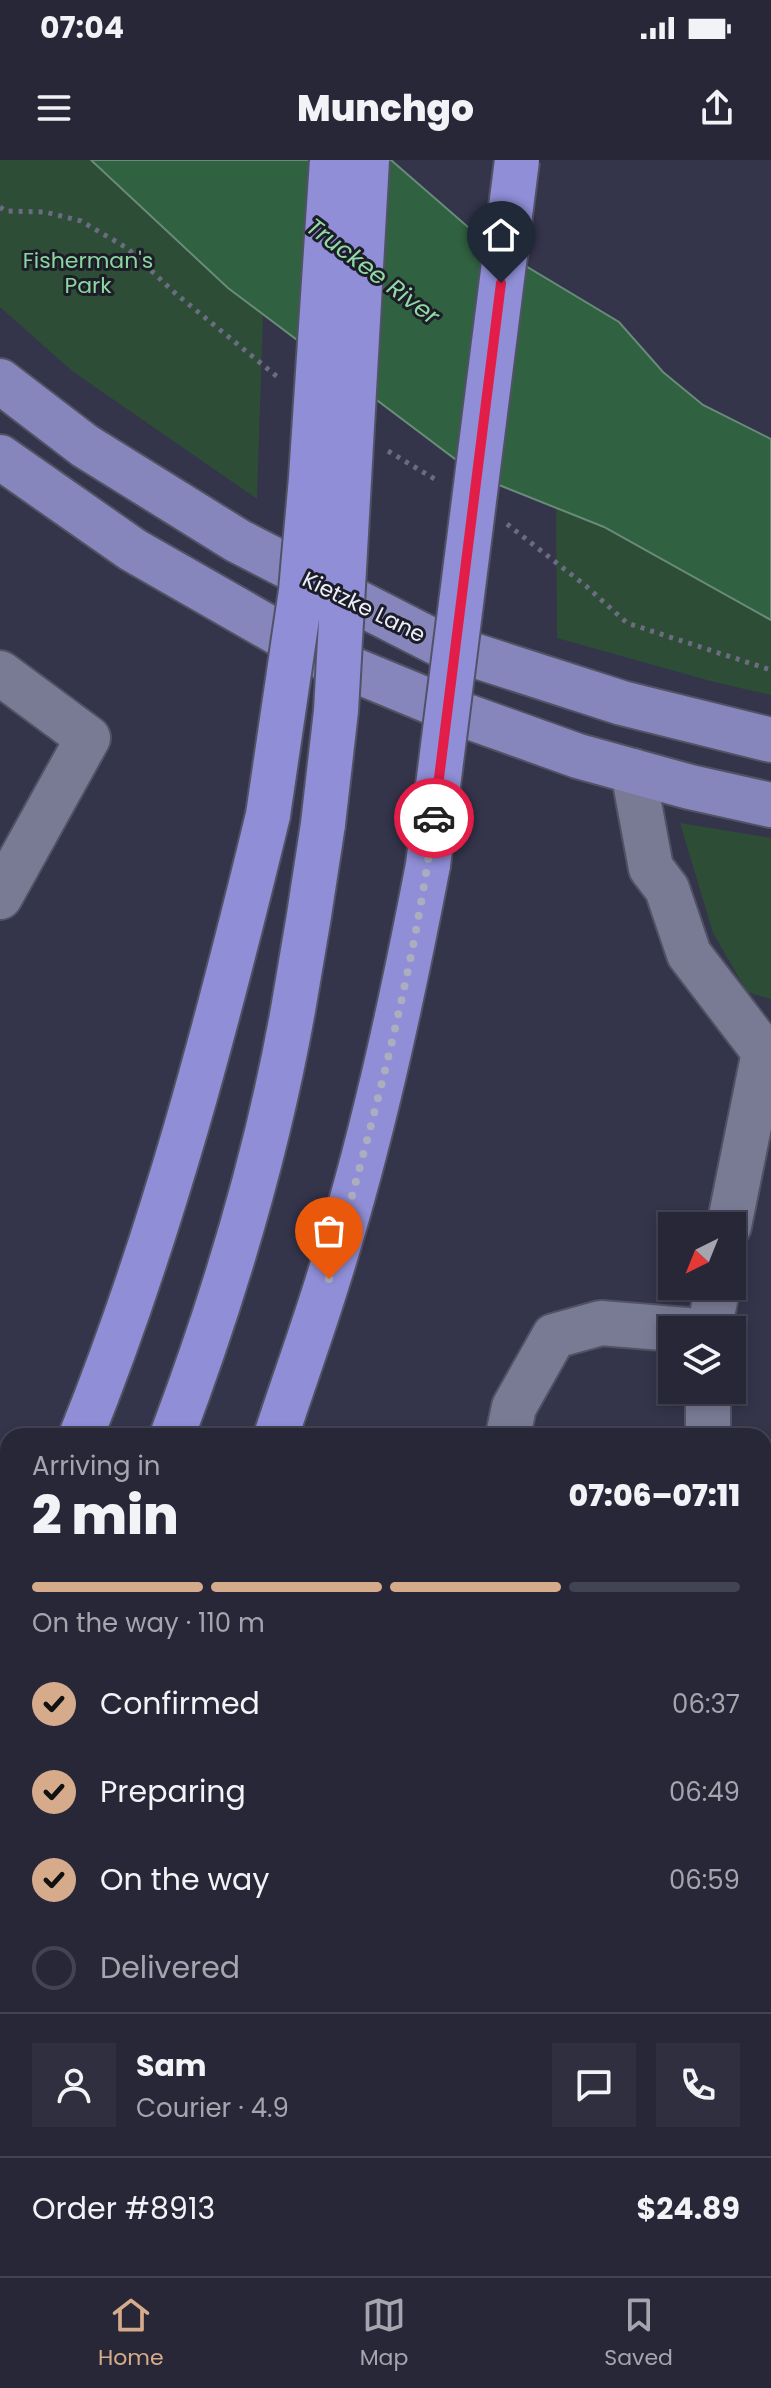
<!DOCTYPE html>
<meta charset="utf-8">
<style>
body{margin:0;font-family:Poppins,sans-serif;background:#2f2f40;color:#f1f3f6;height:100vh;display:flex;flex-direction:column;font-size:30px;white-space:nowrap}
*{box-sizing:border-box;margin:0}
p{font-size:26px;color:#a4a5ae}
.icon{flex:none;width:44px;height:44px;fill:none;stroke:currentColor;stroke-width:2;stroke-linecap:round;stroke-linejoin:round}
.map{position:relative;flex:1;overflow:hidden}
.drawer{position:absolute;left:0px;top:1268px;width:772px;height:848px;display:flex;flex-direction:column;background:#272738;border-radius:24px 24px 0 0;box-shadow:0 4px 12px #0003,0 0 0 2px #434453}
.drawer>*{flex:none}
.needle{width:52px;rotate:223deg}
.fabs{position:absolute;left:658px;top:1052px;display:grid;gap:16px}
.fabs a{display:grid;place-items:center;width:88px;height:88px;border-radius:0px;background:#272738;box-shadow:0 4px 12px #0003,0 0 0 2px #434453;font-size:40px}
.pin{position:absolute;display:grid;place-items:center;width:68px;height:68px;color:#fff;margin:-82px -34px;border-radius:50% 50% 50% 0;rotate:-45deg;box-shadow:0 0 8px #0007}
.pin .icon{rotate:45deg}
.courier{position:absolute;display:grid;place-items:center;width:80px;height:80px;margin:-40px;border:6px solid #e11d48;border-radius:50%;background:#fff;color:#222;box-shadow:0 2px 10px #0007}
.head em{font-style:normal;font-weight:800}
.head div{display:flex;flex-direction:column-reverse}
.head{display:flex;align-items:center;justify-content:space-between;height:136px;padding:0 32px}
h1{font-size:52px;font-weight:800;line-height:60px}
.bar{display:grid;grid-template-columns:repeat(4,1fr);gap:12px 8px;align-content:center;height:96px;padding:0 32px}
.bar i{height:10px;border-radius:6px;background:#434453}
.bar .current{background:#d6ab8b}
.bar p{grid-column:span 4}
.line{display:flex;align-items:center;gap:20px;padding:0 32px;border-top:2px solid #434453}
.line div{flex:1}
.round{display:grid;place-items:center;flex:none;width:84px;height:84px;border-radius:0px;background:#2f2f40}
ol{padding:0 32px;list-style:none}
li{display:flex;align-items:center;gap:24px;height:88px}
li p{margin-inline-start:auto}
li .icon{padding:8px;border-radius:50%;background:#d6ab8b;color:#111;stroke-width:4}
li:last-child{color:#a4a5ae}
li i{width:44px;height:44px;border:4px solid #434453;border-radius:50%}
.status{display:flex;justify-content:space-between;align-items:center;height:56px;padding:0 40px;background:#272738;direction:ltr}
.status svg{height:22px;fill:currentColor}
header{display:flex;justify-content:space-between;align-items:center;height:104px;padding:0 32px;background:#272738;font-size:36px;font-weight:800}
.menu{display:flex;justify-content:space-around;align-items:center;height:112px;border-top:2px solid #434453;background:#272738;font-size:22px;color:#a4a5ae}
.menu a{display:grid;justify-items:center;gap:4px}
.menu .current{color:#d6ab8b}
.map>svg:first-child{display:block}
.green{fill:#2d4d37}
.water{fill:#306140;stroke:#698b79;stroke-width:2}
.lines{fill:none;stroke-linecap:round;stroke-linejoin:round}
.minor-casing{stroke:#525265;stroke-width:48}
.major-casing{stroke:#525265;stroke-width:48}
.highway-casing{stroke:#525265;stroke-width:48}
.path{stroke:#6c6c81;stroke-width:5;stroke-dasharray:4 6;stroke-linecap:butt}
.minor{stroke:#797a94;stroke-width:44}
.major{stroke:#8686bc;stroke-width:44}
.highway{stroke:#8f8ed6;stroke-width:44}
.rail-casing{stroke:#cecedf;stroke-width:9}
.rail{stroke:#1d1d27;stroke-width:6;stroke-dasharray:18;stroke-linecap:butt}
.highway-bridge-casing{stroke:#525265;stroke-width:48;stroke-linecap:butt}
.highway-bridge{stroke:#8f8ed6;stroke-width:44}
.done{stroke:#acadbf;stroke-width:8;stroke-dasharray:0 14.4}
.route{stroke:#e11d48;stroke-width:10}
.labels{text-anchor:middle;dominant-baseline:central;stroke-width:6;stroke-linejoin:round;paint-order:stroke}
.park-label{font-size:22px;fill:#8ad5a0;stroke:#1d1d27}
.street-label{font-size:22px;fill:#edeefd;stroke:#1d1d27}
.water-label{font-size:24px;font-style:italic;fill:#8fdaa5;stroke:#1d1d27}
</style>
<div class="status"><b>07:04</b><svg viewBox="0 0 49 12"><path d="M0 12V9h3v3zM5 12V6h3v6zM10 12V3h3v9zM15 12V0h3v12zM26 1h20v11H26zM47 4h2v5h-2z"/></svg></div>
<header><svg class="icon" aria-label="menu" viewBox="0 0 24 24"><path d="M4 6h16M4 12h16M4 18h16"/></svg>Munchgo<svg class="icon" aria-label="share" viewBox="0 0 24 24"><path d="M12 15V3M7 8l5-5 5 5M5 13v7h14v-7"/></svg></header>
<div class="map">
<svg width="771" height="2116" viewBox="0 0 771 2116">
<rect width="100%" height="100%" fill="#34344b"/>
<path class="green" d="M0 0H91L228 128 263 155 257 339 72 211 0 147Z
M556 348 604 367 771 460V535L714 522 557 478Z
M680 663 771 678V839L747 832 713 773Z"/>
<path class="water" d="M91 0H391L484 81 619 162 663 212 703 245 771 279V460L604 367 479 317 228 128Z"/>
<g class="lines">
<defs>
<path id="minor" d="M0 513 88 578 0 737
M633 611 651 708 667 729 689 794 764 892 729 1066
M709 1170 718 1126
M508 1276 514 1247 554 1176 601 1163 687 1170
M708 1276V1230
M764 1666 771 1669"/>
<path id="major" d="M0 221 85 286 238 381 439 484 622 543 771 580
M0 297 133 390 313 493 458 553 578 596 690 627 771 645
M0 1817 8 1822
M437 2108 445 2116"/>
<path id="highway" d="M81 1276C162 1075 217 865 268 655
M172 1276C224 1138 267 995 293 850 304 788 314 726 323 664
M276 1276C293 1224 312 1172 328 1120 371 984 401 845 428 705
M0 1465 8 1447
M0 1661 8 1645
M0 1861 8 1847
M0 2069 8 2052"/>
</defs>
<use href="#minor" class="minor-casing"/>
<use href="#major" class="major-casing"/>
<use href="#highway" class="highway-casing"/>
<path class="path" d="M0 47 5 51 45 52 81 61 127 88 175 133 280 219
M388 291 438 321
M507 364 586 426 627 463 771 510"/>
<use href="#minor" class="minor"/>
<use href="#major" class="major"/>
<use href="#highway" class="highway"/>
<defs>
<path id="rail" d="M0 1500 8 1505
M0 1526 8 1531
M764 1959 771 1963
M764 1987 771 1991"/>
</defs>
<use href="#rail" class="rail-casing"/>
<use href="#rail" class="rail"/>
<defs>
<path id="highway-bridge" d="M268 655 301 431 311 318 332 0
M323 664 336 551 367 0
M428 705 517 0"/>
</defs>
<use href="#highway-bridge" class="highway-bridge-casing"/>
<use href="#highway-bridge" class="highway-bridge"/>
</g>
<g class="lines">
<path class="done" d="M329 1119C371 968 414 815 434 658"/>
<path class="route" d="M434 658 501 123"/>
</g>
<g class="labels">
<g class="park-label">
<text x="88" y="100">Fisherman's<tspan x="88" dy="25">Park</tspan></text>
</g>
<g class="street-label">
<text transform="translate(364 447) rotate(26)">Kietzke Lane</text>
</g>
<g class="water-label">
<text transform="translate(373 111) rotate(37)">Truckee River</text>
</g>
</g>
</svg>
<div class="fabs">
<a><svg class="needle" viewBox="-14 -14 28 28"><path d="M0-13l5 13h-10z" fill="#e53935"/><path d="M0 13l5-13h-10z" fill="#a4a5ae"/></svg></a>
<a><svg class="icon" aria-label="layers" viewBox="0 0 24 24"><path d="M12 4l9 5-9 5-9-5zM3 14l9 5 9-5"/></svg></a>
</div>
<div class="pin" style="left:329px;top:1119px;background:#ea580c"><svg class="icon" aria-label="bag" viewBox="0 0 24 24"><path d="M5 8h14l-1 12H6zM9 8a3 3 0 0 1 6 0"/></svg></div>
<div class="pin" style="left:501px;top:123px;background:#1f2937"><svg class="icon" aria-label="home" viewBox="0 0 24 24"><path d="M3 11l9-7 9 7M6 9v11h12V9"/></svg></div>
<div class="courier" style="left:434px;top:658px"><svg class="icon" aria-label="car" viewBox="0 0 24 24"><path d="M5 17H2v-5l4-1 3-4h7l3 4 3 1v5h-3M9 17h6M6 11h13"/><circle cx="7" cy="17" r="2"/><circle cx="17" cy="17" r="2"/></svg></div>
<section class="drawer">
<div class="head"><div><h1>2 min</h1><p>Arriving in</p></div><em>07:06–07:11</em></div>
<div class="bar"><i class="current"></i><i class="current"></i><i class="current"></i><i></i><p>On the way · 110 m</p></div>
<ol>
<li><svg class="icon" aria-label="check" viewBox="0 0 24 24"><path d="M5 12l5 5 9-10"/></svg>Confirmed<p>06:37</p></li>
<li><svg class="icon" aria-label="check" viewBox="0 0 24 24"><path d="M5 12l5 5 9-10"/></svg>Preparing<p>06:49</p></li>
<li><svg class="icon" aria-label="check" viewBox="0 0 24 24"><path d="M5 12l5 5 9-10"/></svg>On the way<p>06:59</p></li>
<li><i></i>Delivered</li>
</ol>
<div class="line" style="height:144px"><a class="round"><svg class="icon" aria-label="person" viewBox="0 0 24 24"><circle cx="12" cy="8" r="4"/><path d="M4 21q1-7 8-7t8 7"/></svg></a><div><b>Sam</b><p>Courier · 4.9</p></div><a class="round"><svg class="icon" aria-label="chat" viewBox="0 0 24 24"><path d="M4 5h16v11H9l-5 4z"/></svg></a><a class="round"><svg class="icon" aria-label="phone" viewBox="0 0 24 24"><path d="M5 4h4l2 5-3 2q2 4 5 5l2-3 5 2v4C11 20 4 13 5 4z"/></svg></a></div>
<div class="line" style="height:104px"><div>Order #8913</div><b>$24.89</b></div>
</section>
</div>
<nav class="menu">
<a class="current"><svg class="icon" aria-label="home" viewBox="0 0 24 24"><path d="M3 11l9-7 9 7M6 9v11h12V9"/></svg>Home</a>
<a><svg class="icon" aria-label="map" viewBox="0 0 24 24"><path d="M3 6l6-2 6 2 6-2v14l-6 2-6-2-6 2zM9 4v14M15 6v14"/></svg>Map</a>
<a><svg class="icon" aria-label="saved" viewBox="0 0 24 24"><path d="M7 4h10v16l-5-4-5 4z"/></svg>Saved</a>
</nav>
